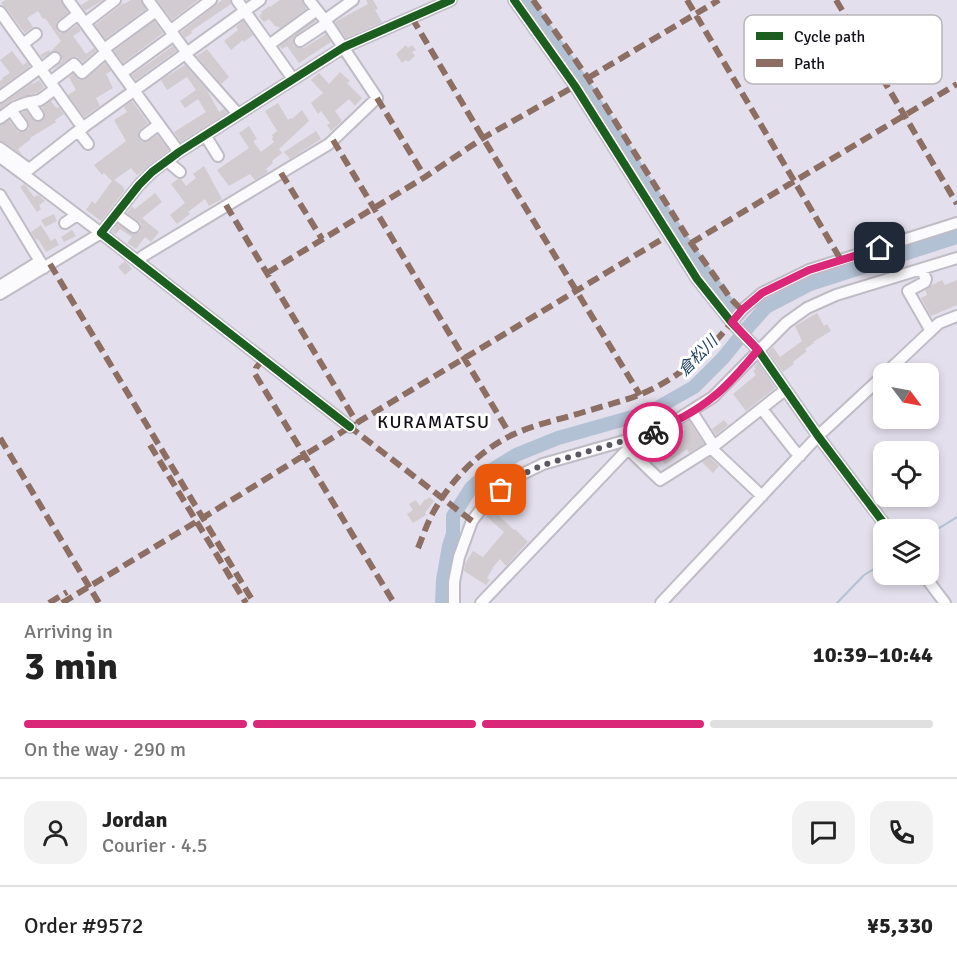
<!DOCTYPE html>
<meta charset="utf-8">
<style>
body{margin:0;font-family:Signika,"Noto Sans JP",sans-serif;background:#f2f2f2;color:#222;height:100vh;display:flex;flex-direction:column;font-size:22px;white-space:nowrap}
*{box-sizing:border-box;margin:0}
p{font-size:20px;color:#767676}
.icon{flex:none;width:33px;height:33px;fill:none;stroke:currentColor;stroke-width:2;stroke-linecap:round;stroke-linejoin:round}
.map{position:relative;height:603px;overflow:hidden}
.drawer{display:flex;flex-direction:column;background:#fff;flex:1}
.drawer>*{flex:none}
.needle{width:39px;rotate:122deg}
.buttons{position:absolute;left:873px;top:363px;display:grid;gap:12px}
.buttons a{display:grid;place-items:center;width:66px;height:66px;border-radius:12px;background:#fff;box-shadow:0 3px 9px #0003;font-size:30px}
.pin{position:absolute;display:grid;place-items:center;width:51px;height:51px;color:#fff;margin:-26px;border-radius:12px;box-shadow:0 3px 9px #0006}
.courier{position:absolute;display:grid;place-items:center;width:60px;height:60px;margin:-30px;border:4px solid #db2777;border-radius:50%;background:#fff;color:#222;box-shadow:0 2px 8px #0007}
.headline em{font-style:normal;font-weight:700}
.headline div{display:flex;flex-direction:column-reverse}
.headline{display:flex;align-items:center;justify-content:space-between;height:102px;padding:0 24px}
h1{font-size:39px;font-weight:700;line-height:45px}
.bar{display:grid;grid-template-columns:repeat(4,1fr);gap:9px 6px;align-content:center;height:72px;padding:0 24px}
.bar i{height:8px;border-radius:4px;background:#e0e0e0}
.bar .selected{background:#db2777}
.bar p{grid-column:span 4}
.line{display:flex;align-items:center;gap:15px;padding:0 24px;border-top:2px solid #e0e0e0}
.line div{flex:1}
.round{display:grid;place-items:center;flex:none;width:63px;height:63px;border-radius:18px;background:#f2f2f2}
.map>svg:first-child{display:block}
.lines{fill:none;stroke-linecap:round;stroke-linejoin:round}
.stream{stroke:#b3c1d4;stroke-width:2}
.river{stroke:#b3c1d4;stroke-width:14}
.building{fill:#d2ccd0}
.minor-casing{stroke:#bfbcc6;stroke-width:14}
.minor{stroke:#fbfafc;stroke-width:10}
.quiet{stroke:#8d6e63;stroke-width:6;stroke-dasharray:12 6;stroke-linecap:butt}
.cycleway-casing{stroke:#fff;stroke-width:11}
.cycleway{stroke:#1b5e20;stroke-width:8}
.done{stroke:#5b5862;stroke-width:6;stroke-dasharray:0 10.8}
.route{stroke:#db2777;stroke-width:8}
.labels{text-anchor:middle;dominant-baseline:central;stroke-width:6;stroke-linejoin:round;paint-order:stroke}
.water-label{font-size:16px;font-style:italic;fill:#214465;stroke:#fff}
.quarter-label{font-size:18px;letter-spacing:1.5px;fill:#120f17;stroke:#fff}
.key{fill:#fff;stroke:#b8b7b9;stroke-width:1.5}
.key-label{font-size:16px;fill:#120f17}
</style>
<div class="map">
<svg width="957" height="603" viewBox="0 0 957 603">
<rect width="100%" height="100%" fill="#e3dfec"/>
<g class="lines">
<path class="stream" d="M928 535 957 517
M837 603 864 575 884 563"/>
<path class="river" d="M525 0 583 84 681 239 727 303 736 311
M442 603 443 580 449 546 453 534V516L471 488 490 471 516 455 558 438 650 412 694 387 723 358 749 326 766 307 810 284 957 237"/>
</g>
<path class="building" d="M5 0H61L68 13 56 23 57 30 60 33H65L77 25 81 31 73 36 86 54 94 48 96 51 83 62 77 57H72L52 71 62 61 61 54 55 51 42 58 40 55 49 50 50 52 61 41 45 18 43 19 38 11 27 18 33 27 25 33 6 8 1 3Z
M89 0H103L85 11 81 5Z
M131 0H141L146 9 105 39 95 25 121 5 123 3 124 4Z
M157 0H198L172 20Z
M222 0H230L231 4 191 31 192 33 185 38 181 32Z
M280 0H302L306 9 280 28 276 26H275L269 19 264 22 259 16 262 13 261 12 269 6 270 7Z
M366 0H373L378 9 375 10 382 22 346 38 335 22 368 4Z
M315 20 316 21 294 37 293 42 294 46 300 48H304L326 34 331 42 299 63 287 46 282 49 280 46Z
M154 21 163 33 123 63 114 51Z
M243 21 253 35 244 42 243 40 231 50 224 41 238 30 236 27Z
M406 45 408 48 412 45 416 50 412 52 415 56 408 62 406 60 402 63 396 54Z
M173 46 176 51 136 80 132 75Z
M207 49 229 77 221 84 197 56Z
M12 51 23 65 27 62 30 66 0 88V81L3 79 2 78 10 73 0 60Z
M105 63 111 71 106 74 113 88 96 98 100 106 84 117 68 95 76 90 69 77 73 74 79 80H84Z
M185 65 207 90 219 112 224 109 227 113 181 142 174 132 206 112 198 99 185 108 180 101 196 90 187 77 167 90 161 80Z
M340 72 350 81 347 83 362 98 355 106 349 99 335 111 342 121 331 131 327 125 330 123 321 111 318 114 311 103 323 93 311 80 319 73 329 84Z
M39 80 44 87 37 93 12 100 0 109V104L4 103 32 83 33 84Z
M51 101 56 108 59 107 64 114 55 120 56 122 30 138 31 139 18 149 22 155 4 142 0 141V125L9 120 18 132 26 131 29 129V124L22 112 26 111 35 122 42 121 45 115 42 107Z
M132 101 148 123 138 132 139 139 142 142H147L157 135 169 150 137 175 131 168 114 180 124 187 123 188 125 190 101 221 86 210 92 201 95 204 112 181 104 173 102 175 94 165 126 141 114 120 127 112 124 107Z
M278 103 288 120 291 118 292 119 302 110 309 121 279 149 282 153 272 161 273 163 266 169 268 172 255 180 250 174 229 186 217 170 249 148 239 133 249 126 257 139 253 141 261 152 274 142 272 139 273 137 272 135 277 131 265 111Z
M316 131 321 139 290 159 284 152Z
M204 166 222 199 209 206 205 199 188 212 190 214 177 224 170 215 185 203 171 184 178 179H181L186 186 196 178 193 174Z
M24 184 27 187 34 197 38 195 45 201 39 205 41 209 37 212 20 187Z
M155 193 162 202 142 218 159 232 151 242 145 237 136 249 127 243 132 237 120 229 116 234 112 232 117 224 133 234 140 232 141 227V223L127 213 132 206 135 209Z
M54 214 57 221 45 227 41 220Z
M41 225 51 241 55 238 59 245 46 252 38 239 36 240 31 232Z
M72 230 76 236 64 242 61 237Z
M125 261 132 269 125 275 118 267Z
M942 280 945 285 957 280V305L931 316 921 298 927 295 925 290 932 285Z
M817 313 824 326 827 324 831 331 813 342 814 343 805 349 807 351 793 362 794 364 783 372 768 352 773 347 780 357 802 341 795 326Z
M758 362 775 388 746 411 733 394 756 375 753 371 756 369 754 367Z
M724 420 728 425 716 435 712 429Z
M689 421 704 444 689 453 687 449 665 464 657 453 679 438 677 434 685 430 682 425Z
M649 443 656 455 649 459 642 446Z
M710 457 719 466 713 473 702 462Z
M429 497 434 501 425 513 426 515 413 523 407 514 413 510 409 504 416 500 420 506 425 499 426 500Z
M492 509 514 530 515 529 528 542 506 566 500 559 494 566 487 578 490 580 486 585 464 571 465 564 473 551 483 557 504 532 486 516Z"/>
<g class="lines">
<defs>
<path id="minor" d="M68 0 179 152
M148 0 187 53
M237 0 293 79
M514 0 575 86 697 279 732 323 758 350 818 436 889 530
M0 12 83 128
M325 20 353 0
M85 23 115 0
M63 26 78 14
M171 30 211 0
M300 41 327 23
M23 44 36 34
M269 45 317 10
M104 49 156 11
M185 54 238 114
M41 69 55 58
M122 73 174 35
M50 82 74 64 82 73 106 52
M0 97 40 68
M29 102 38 115
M11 110 22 125
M0 118 15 107 26 103 40 100 55 89
M78 131 88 144
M145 135 158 125
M205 135 218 156
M0 148 29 169
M0 157 23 174 78 131 260 0
M167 161 180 172
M0 195 44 268
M116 214 134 227
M65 223 77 215
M138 262 143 256 329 144 377 98 327 23 309 0
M921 269 926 279 925 282 908 291 931 331
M0 286 40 261
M0 294 101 233 23 174
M732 322 742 310 762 293 809 270 957 223
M885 374 939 323 957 316
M762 409 794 450 800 456
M692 412 714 446
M350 427 101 233 139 185 152 172 179 152 344 47 451 0
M711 448 762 496
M628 449 660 480 714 446 785 390
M923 574 945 603
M454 603V582L459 557 472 521 487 501 514 478 543 464 652 433 675 421 713 397 786 323 807 308 836 295 957 258
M481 603 628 449 631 439
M661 603 818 436 884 375"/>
</defs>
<use href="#minor" class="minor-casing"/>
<use href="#minor" class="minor"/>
<path class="quiet" d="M533 0 588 78 691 243 731 299 742 310
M687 0 841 260
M836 0 957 204
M412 18 483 138 640 395
M588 78 719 0
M377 98 425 177
M333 140 511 436
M281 173 322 239
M226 205 357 423
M691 243 957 84
M50 264 254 603
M267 273 425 177 483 138 575 86
M263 359 256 368 255 374 394 603
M0 438 99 603
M150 445 246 603
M472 521 350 427 669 235
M418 548C423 536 427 523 434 511 452 479 479 451 512 435 535 424 562 419 587 411 610 404 634 399 656 387 687 371 710 349 732 322
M49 603 67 592
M62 603 196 522 350 427"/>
<defs>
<path id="cycleway" d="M514 0 575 86 697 279 732 323 758 350 818 436 889 530
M350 427 101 233 139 185 152 172 179 152 344 47 451 0"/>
</defs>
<use href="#cycleway" class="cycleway-casing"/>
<use href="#cycleway" class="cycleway"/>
</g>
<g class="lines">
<path class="done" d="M501 490 514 478 543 465 653 432"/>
<path class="route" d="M653 432C674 422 695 412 713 397 730 384 744 366 758 350L732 322 742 310 762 293 809 270 880 248"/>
</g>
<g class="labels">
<g class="water-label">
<text transform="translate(698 356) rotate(-46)">倉松川</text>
</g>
<g class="quarter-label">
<text x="434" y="422">KURAMATSU</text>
</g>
</g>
<rect x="744" y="15" width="198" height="69" rx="9" class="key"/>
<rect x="756" y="32" width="27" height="8" fill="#1b5e20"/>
<rect x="756" y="59" width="27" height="8" fill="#8d6e63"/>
<g class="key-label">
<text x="794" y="42">Cycle path</text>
<text x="794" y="69">Path</text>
</g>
</svg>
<div class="buttons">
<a><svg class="needle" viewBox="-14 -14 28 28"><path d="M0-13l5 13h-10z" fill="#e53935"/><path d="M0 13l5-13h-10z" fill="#767676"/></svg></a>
<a><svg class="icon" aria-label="locate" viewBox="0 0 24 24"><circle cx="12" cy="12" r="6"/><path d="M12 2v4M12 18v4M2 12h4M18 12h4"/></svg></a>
<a><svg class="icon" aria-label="layers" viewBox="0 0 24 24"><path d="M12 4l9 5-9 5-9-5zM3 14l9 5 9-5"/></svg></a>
</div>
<div class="pin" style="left:501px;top:490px;background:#ea580c"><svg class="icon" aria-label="bag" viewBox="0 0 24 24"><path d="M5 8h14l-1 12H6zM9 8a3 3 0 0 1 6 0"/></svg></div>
<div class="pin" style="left:880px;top:248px;background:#1f2937"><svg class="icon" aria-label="home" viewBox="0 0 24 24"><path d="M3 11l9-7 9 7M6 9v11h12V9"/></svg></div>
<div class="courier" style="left:653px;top:432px"><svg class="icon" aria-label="bike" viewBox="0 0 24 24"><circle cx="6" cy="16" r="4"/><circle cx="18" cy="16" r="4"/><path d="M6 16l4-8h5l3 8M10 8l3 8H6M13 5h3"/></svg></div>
</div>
<section class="drawer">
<div class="headline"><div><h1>3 min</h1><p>Arriving in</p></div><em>10:39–10:44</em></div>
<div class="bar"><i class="selected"></i><i class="selected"></i><i class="selected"></i><i></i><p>On the way · 290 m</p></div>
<div class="line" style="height:108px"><a class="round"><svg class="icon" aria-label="person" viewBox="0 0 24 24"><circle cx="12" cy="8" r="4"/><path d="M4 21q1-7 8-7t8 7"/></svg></a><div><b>Jordan</b><p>Courier · 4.5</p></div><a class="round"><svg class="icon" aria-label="chat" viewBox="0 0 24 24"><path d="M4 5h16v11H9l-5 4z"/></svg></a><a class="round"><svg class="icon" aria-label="phone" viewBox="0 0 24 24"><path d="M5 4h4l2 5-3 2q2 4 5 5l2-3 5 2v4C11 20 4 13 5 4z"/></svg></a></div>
<div class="line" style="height:78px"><div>Order #9572</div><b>¥5,330</b></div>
</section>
